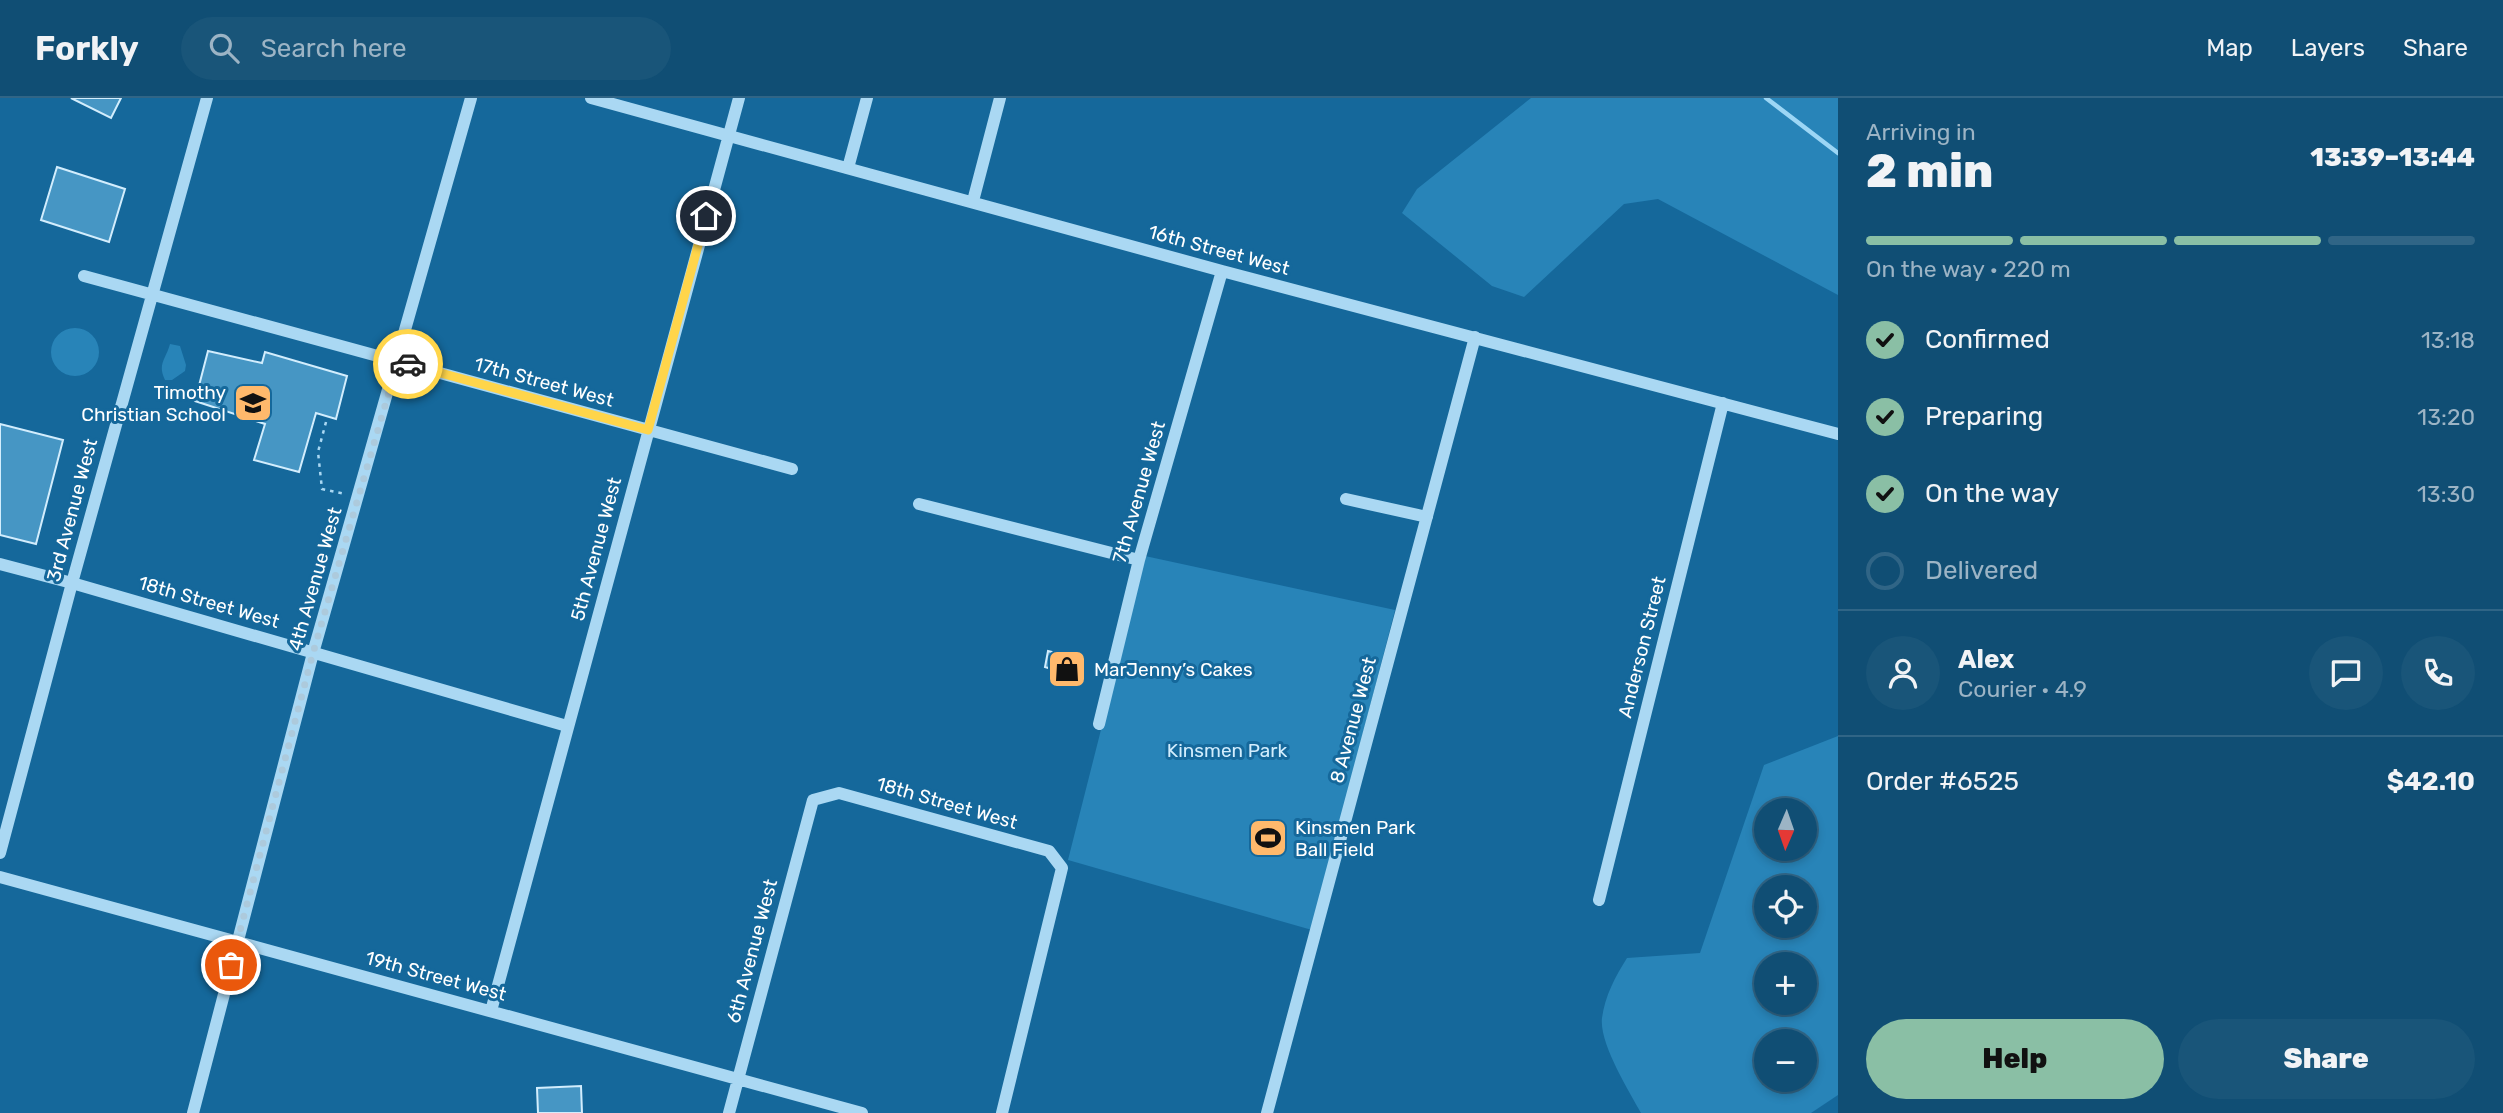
<!DOCTYPE html>
<meta charset="utf-8">
<style>
body{margin:0;font-family:Rubik,sans-serif;background:#195579;color:#f1f3f6;height:100vh;display:flex;flex-direction:column;font-size:26px;white-space:nowrap}
*{box-sizing:border-box;margin:0}
p{font-size:23px;color:#9cb4c5}
.icon{flex:none;width:38px;height:38px;fill:none;stroke:currentColor;stroke-width:2;stroke-linecap:round;stroke-linejoin:round}
.map{position:relative;flex:1;overflow:hidden}
.drawer{display:flex;flex-direction:column;background:#104e74;width:665px}
.drawer>*{flex:none}
.needle{width:46px;rotate:182deg}
.controls{position:absolute;left:1754px;top:700px;display:grid;gap:14px}
.controls a{display:grid;place-items:center;width:63px;height:63px;border-radius:50%;background:#104e74;box-shadow:0 4px 10px #0003,0 0 0 2px #306586;font-size:35px}
.pin{position:absolute;display:grid;place-items:center;width:60px;height:60px;color:#fff;margin:-30px;border:4px solid #fff;border-radius:50%;box-shadow:0 2px 7px #0007}
.courier{position:absolute;display:grid;place-items:center;width:70px;height:70px;margin:-35px;border:5px solid #ffd54a;border-radius:50%;background:#fff;color:#222;box-shadow:0 2px 9px #0007}
.overview em{font-style:normal;font-weight:800}
.overview div{display:flex;flex-direction:column-reverse}
.overview{display:flex;align-items:center;justify-content:space-between;height:119px;padding:0 28px}
h1{font-size:46px;font-weight:800;line-height:52px}
.bar{display:grid;grid-template-columns:repeat(4,1fr);gap:10px 7px;align-content:center;height:84px;padding:0 28px}
.bar i{height:9px;border-radius:5px;background:#306586}
.bar .active{background:#8abfa5}
.bar p{grid-column:span 4}
.line{display:flex;align-items:center;gap:18px;padding:0 28px;border-top:2px solid #306586}
.line div{flex:1}
.round{display:grid;place-items:center;flex:none;width:74px;height:74px;border-radius:37px;background:#195579}
ol{padding:0 28px;list-style:none}
li{display:flex;align-items:center;gap:21px;height:77px}
li p{margin-inline-start:auto}
li .icon{padding:7px;border-radius:50%;background:#8abfa5;color:#111;stroke-width:4}
li:last-child{color:#9cb4c5}
li i{width:38px;height:38px;border:4px solid #306586;border-radius:50%}
.action{display:flex;gap:14px;margin-top:auto;padding:14px 28px}
.action a{flex:1;height:80px;border-radius:42px;background:#8abfa5;color:#111;font-size:28px;font-weight:800;line-height:80px;text-align:center}
.action a+a{background:#195579;color:#f1f3f6}
header{display:flex;align-items:center;gap:42px;box-sizing:border-box;height:98px;padding:0 35px;background:#104e74;border-bottom:2px solid #306586}
header strong{font-size:33px}
nav{display:flex;gap:38px;margin-inline-start:auto;font-size:24px}
.search{width:490px;height:63px;background:#195579;display:flex;align-items:center;gap:18px;box-sizing:border-box;padding:0 24px;border-radius:38px;color:#9cb4c5;font-size:26px}
main{display:flex;flex:1;min-height:0}
.map>svg:first-child{display:block}
.green{fill:#2884b8;fill-rule:evenodd}
.lines{fill:none;stroke-linecap:round;stroke-linejoin:round}
.stream{stroke:#9cd6f5;stroke-width:4.5}
.building{fill:#4696c4;stroke:#d2edfd;stroke-width:2}
.path{stroke:#aad8f3;stroke-width:2.5;stroke-dasharray:3.5 5;stroke-linecap:butt}
.minor{stroke:#aad8f3;stroke-width:12}
.done{stroke:#adcadc;stroke-width:7;stroke-dasharray:0 12.6}
.route{stroke:#ffd54a;stroke-width:9}
.labels{text-anchor:middle;dominant-baseline:central;stroke-width:6;stroke-linejoin:round;paint-order:stroke}
.street-label{font-size:19px;fill:#fff;stroke:#15689b}
.poi-label{font-size:19px;fill:#fff;stroke:#15689b;text-anchor:start}
.park-label{font-size:19px;fill:#d2edfd;stroke:#15689b}
</style>
<header>
<strong>Forkly</strong>
<div class="search"><svg class="icon" aria-label="search" viewBox="0 0 24 24"><circle cx="10" cy="10" r="6"/><path d="M15 15l6 6"/></svg>Search here</div>
<nav><a>Map</a><a>Layers</a><a>Share</a></nav>
</header>
<main>
<div class="map">
<svg width="1838" height="1015" viewBox="0 0 1838 1015">
<rect width="100%" height="100%" fill="#15689b"/>
<path class="green" d="M1531 0H1838V197L1658 101 1624 106 1524 199 1492 188 1402 115 1417 91Z
M51 254a24 24 0 1 1 48 0a24 24 0 1 1-48 0Z
M170 246 180 248 186 267 185 273 172 282H165C157 266 166 261 170 246Z
M1145 458 1395 512 1312 832 1068 762Z
M1838 638V997L1811 1015H1641C1629 993 1599 945 1602 920 1605 898 1615 879 1627 860L1700 855 1764 667ZM1766 712H1804V751H1766ZM1766 789H1804V828H1766ZM1804 866V905H1766V866ZM1804 943V982H1766V943Z"/>
<g class="lines">
<path class="stream" d="M1766 0 1838 55"/>
</g>
<path class="building" d="M71 0H121L111 20Z
M57 69 125 91 109 144 41 122Z
M208 253 262 265 265 254 347 278 336 321 316 315 299 374 254 362 265 326 195 303Z
M0 326 63 342 36 446 0 437Z
M1048 553 1076 560 1071 577 1045 569Z
M581 988 582 1015H538L537 990Z"/>
<g class="lines">
<path class="path" d="M326 324 318 354 322 391 345 396"/>
<path class="minor" d="M591 0 1222 173 1838 336
M848 70 867 0
M973 103 1000 0
M84 178 792 371
M1346 401 1427 419
M919 406 1139 462
M0 466 72 485 567 628
M1099 626 1139 462 1222 173
M0 755 72 485 207 0
M0 779 862 1015
M1599 802 1723 305
M491 913 739 0
M193 1015 313 555 471 0
M729 1015 813 702 839 695 1049 753 1062 770 1002 1015
M1267 1015 1475 239"/>
</g>
<g class="lines">
<path class="done" d="M231 867 313 555 398 263 408 266"/>
<path class="route" d="M408 266 648 332 706 118"/>
</g>
<defs>
<symbol id="school-square" viewBox="-11 -11 22 22"><rect x="-9" y="-9" width="18" height="18" rx="4" fill="#ffb96c" stroke="#15689b"/><path d="M0-5L7-2L0 1L-7-2ZM-4 1L0 2.5L4 1V4Q0 6-4 4Z" fill="#111"/></symbol>
<symbol id="shop-square" viewBox="-11 -11 22 22"><rect x="-9" y="-9" width="18" height="18" rx="4" fill="#ffb96c" stroke="#15689b"/><path d="M-5-2.5h2.3a2.7 3.5 0 0 1 5.4 0H5L5.5 6h-11ZM-1.5-2.5h3a1.5 2.3 0 0 0-3 0Z" fill="#111"/></symbol>
<symbol id="stadium-square" viewBox="-11 -11 22 22"><rect x="-9" y="-9" width="18" height="18" rx="4" fill="#ffb96c" stroke="#15689b"/><path d="M0-5a6.5 5 0 1 0 0 10a6.5 5 0 1 0 0-10ZM-3.5-1.8h7v3.6h-7Z" fill="#111"/></symbol>
</defs>
<g fill-rule="evenodd">
<use href="#school-square" x="231" y="283" width="44" height="44"/>
<use href="#shop-square" x="1045" y="549" width="44" height="44"/>
<use href="#stadium-square" x="1246" y="718" width="44" height="44"/>
</g>
<g class="labels">
<g class="street-label">
<text transform="translate(1219 152) rotate(15)">16th Street West</text>
<text transform="translate(544 284) rotate(15)">17th Street West</text>
<text transform="translate(1139 394) rotate(-74)">7th Avenue West</text>
<text transform="translate(72 412) rotate(-75)">3rd Avenue West</text>
<text transform="translate(596 451) rotate(-75)">5th Avenue West</text>
<text transform="translate(315 481) rotate(-74)">4th Avenue West</text>
<text transform="translate(209 504) rotate(16)">18th Street West</text>
<text transform="translate(1642 549) rotate(-76)">Anderson Street</text>
<text transform="translate(1353 622) rotate(-75)">8 Avenue West</text>
<text transform="translate(947 705) rotate(16)">18th Street West</text>
<text transform="translate(752 853) rotate(-75)">6th Avenue West</text>
<text transform="translate(436 878) rotate(15)">19th Street West</text>
</g>
<g class="poi-label">
<text x="226" y="294" text-anchor="end">Timothy<tspan x="226" dy="22">Christian School</tspan></text>
<text x="1094" y="571">MarJenny’s Cakes</text>
<text x="1295" y="729">Kinsmen Park<tspan x="1295" dy="22">Ball Field</tspan></text>
</g>
<g class="park-label">
<text x="1227" y="652">Kinsmen Park</text>
</g>
</g>
</svg>
<div class="controls">
<a><svg class="needle" viewBox="-14 -14 28 28"><path d="M0-13l5 13h-10z" fill="#e53935"/><path d="M0 13l5-13h-10z" fill="#9cb4c5"/></svg></a>
<a><svg class="icon" aria-label="locate" viewBox="0 0 24 24"><circle cx="12" cy="12" r="6"/><path d="M12 2v4M12 18v4M2 12h4M18 12h4"/></svg></a>
<a>+</a>
<a>−</a>
</div>
<div class="pin" style="left:231px;top:867px;background:#ea580c"><svg class="icon" aria-label="bag" viewBox="0 0 24 24"><path d="M5 8h14l-1 12H6zM9 8a3 3 0 0 1 6 0"/></svg></div>
<div class="pin" style="left:706px;top:118px;background:#1f2937"><svg class="icon" aria-label="home" viewBox="0 0 24 24"><path d="M3 11l9-7 9 7M6 9v11h12V9"/></svg></div>
<div class="courier" style="left:408px;top:266px"><svg class="icon" aria-label="car" viewBox="0 0 24 24"><path d="M5 17H2v-5l4-1 3-4h7l3 4 3 1v5h-3M9 17h6M6 11h13"/><circle cx="7" cy="17" r="2"/><circle cx="17" cy="17" r="2"/></svg></div>
</div>
<section class="drawer">
<div class="overview"><div><h1>2 min</h1><p>Arriving in</p></div><em>13:39–13:44</em></div>
<div class="bar"><i class="active"></i><i class="active"></i><i class="active"></i><i></i><p>On the way · 220 m</p></div>
<ol>
<li><svg class="icon" aria-label="check" viewBox="0 0 24 24"><path d="M5 12l5 5 9-10"/></svg>Confirmed<p>13:18</p></li>
<li><svg class="icon" aria-label="check" viewBox="0 0 24 24"><path d="M5 12l5 5 9-10"/></svg>Preparing<p>13:20</p></li>
<li><svg class="icon" aria-label="check" viewBox="0 0 24 24"><path d="M5 12l5 5 9-10"/></svg>On the way<p>13:30</p></li>
<li><i></i>Delivered</li>
</ol>
<div class="line" style="height:126px"><a class="round"><svg class="icon" aria-label="person" viewBox="0 0 24 24"><circle cx="12" cy="8" r="4"/><path d="M4 21q1-7 8-7t8 7"/></svg></a><div><b>Alex</b><p>Courier · 4.9</p></div><a class="round"><svg class="icon" aria-label="chat" viewBox="0 0 24 24"><path d="M4 5h16v11H9l-5 4z"/></svg></a><a class="round"><svg class="icon" aria-label="phone" viewBox="0 0 24 24"><path d="M5 4h4l2 5-3 2q2 4 5 5l2-3 5 2v4C11 20 4 13 5 4z"/></svg></a></div>
<div class="line" style="height:91px"><div>Order #6525</div><b>$42.10</b></div>
<div class="action"><a>Help</a><a>Share</a></div>
</section>
</main>
